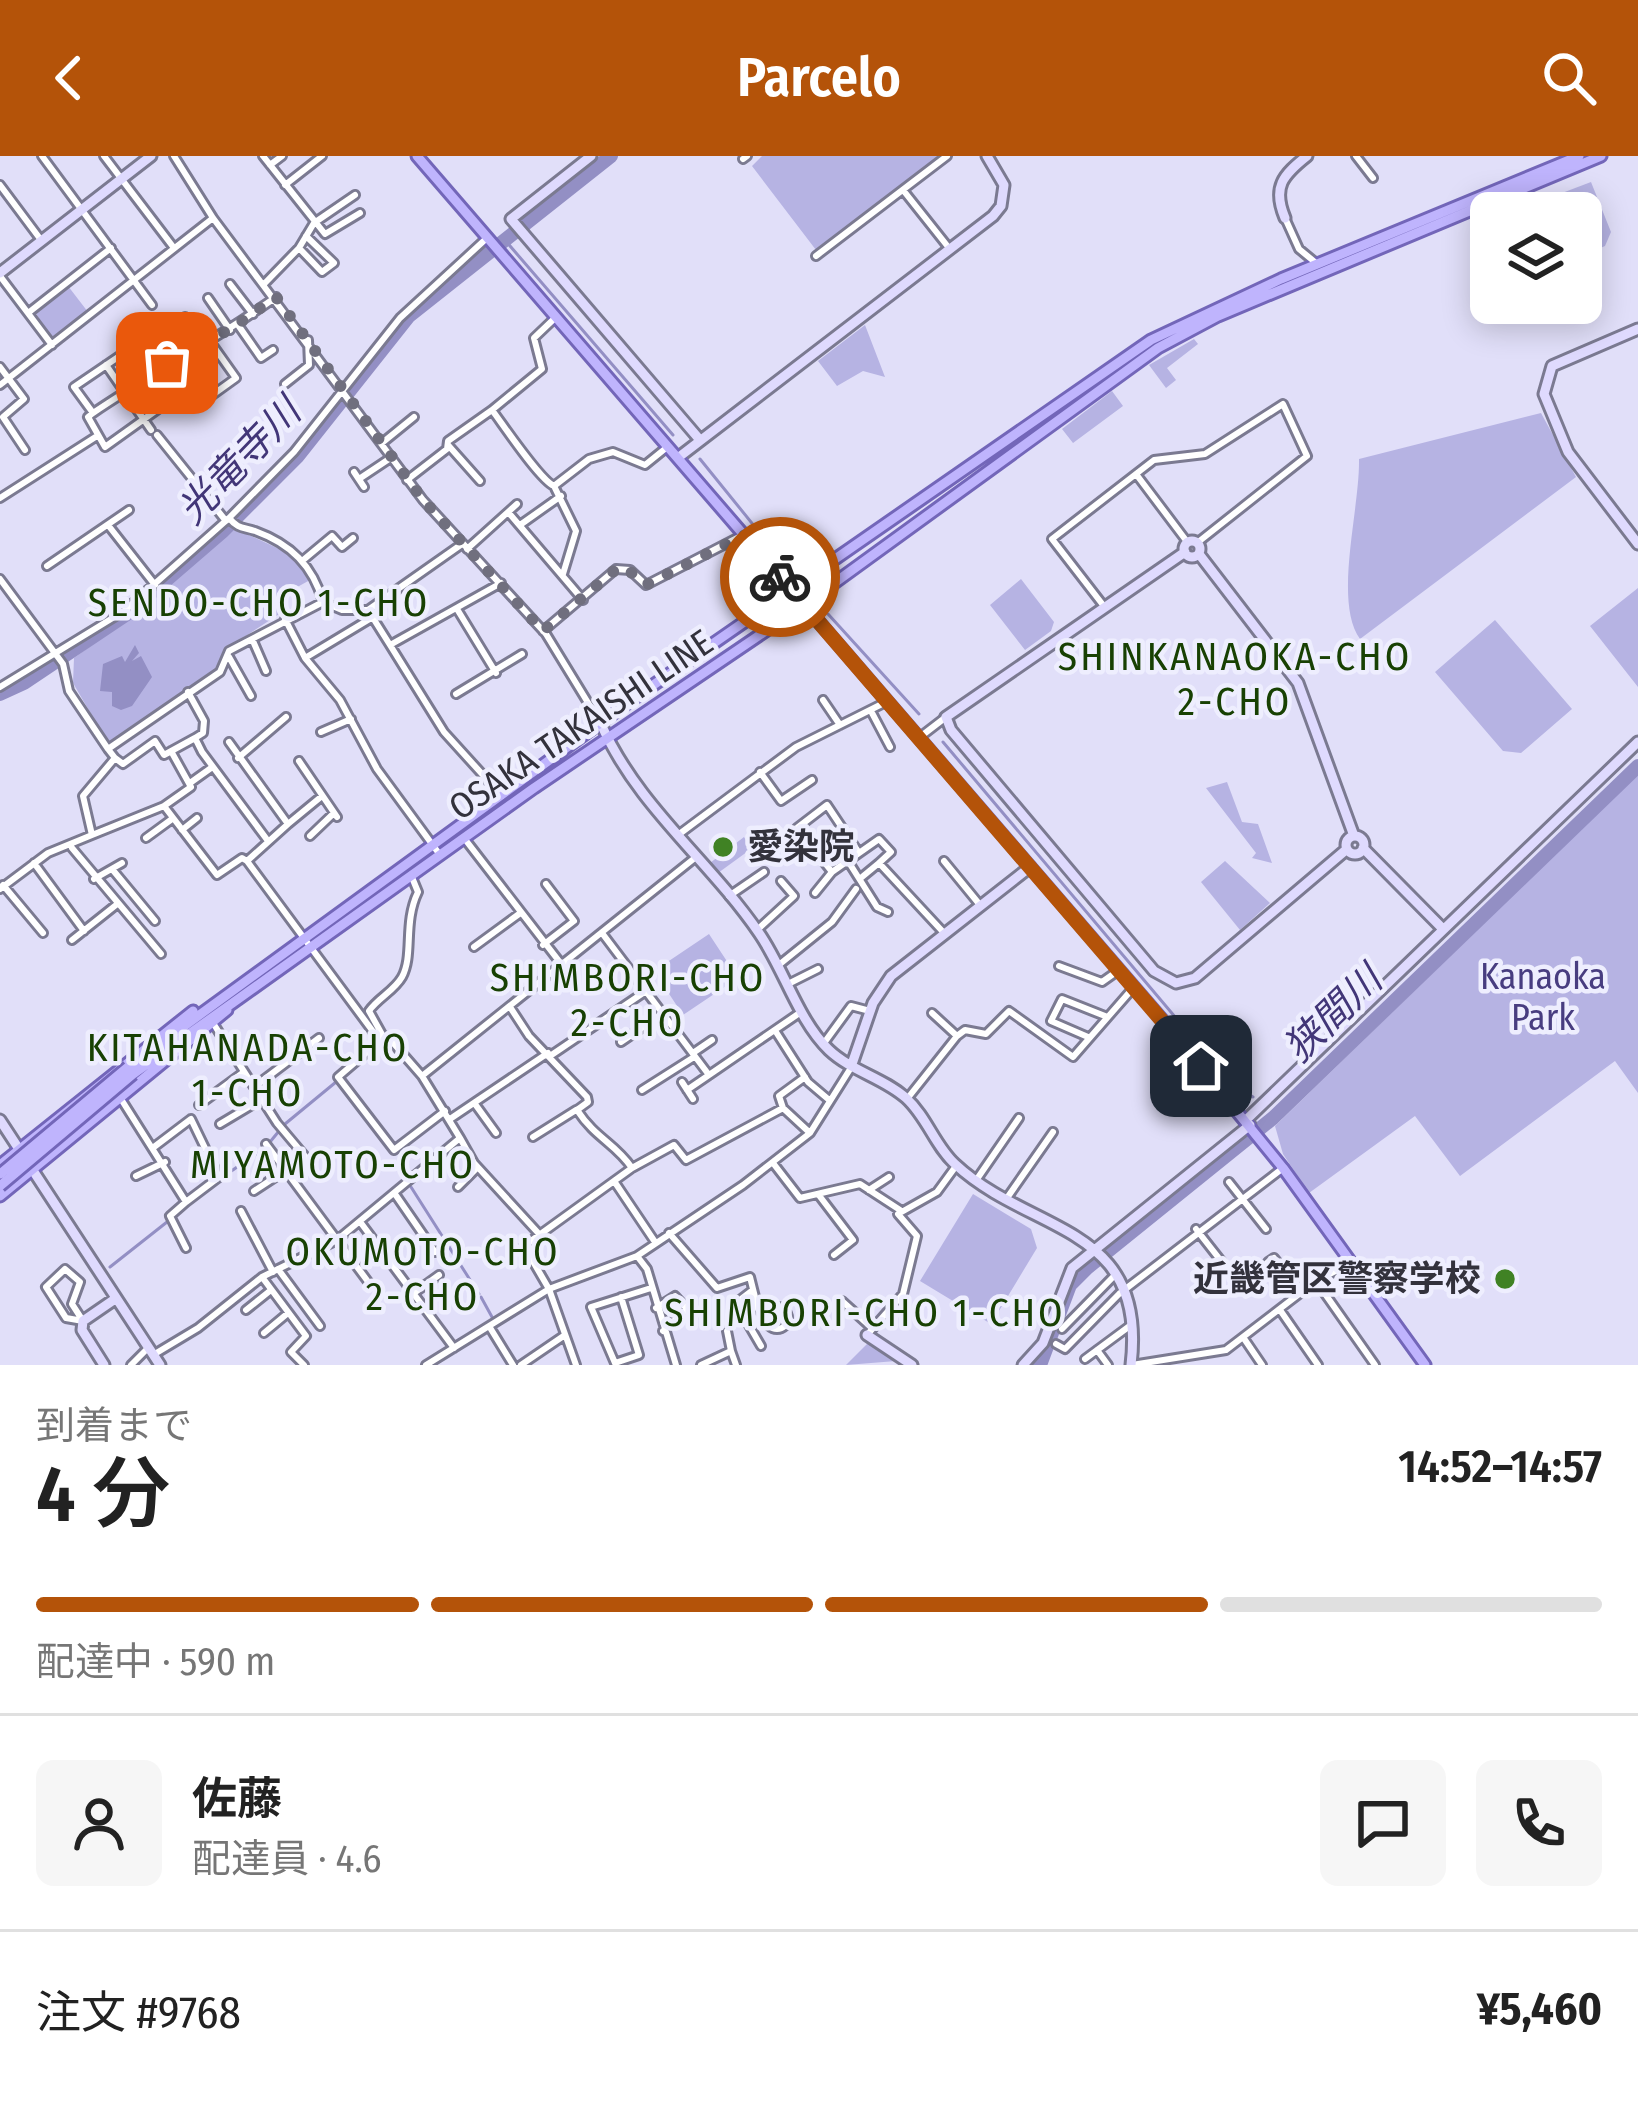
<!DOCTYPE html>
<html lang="ja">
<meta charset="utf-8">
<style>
body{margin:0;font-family:"Fira Sans Condensed","Noto Sans JP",sans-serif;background:#f6f6f6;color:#222;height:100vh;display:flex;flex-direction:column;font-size:45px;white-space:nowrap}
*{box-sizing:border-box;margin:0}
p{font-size:39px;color:#767676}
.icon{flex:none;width:66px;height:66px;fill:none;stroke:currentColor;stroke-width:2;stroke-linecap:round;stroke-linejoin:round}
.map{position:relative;height:1209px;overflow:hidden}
.panel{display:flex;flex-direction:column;background:#fff;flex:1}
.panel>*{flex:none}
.controls{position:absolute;left:1470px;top:36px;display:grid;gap:24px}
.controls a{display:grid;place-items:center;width:132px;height:132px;border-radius:18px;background:#fff;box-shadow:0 6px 30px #0003;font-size:60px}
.pin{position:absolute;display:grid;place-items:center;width:102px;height:102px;color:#fff;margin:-51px;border-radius:24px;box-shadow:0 6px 18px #0006}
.courier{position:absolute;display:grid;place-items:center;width:120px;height:120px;margin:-60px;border:9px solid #b45309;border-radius:50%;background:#fff;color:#222;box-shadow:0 3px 15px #0007}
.headline em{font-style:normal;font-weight:600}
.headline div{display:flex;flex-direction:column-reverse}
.headline{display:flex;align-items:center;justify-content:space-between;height:204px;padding:0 36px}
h1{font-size:78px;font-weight:600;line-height:90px}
.bar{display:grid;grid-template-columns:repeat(4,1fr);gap:18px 12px;align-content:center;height:144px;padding:0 36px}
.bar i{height:15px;border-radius:9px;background:#e0e0e0}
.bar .on{background:#b45309}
.bar p{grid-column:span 4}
.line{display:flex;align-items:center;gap:30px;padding:0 36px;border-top:3px solid #e0e0e0}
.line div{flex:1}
.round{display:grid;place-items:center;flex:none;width:126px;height:126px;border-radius:18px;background:#f6f6f6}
header{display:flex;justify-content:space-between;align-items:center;height:156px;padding:0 36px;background:#b45309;color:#fff;font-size:54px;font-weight:600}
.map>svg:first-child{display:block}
.green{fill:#b6b3e3}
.water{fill:#938fc4}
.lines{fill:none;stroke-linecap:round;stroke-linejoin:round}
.stream{stroke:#938fc4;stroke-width:3}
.river{stroke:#938fc4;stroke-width:14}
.street-casing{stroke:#7b7a91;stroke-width:12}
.secondary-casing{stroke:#7b7a91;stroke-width:15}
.primary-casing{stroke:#7366b9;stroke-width:15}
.street{stroke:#fff;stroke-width:6}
.secondary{stroke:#dfdafe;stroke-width:9}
.primary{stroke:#bfb4fd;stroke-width:9}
.primary-bridge-casing{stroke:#7366b9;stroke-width:15;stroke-linecap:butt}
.primary-bridge{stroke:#bfb4fd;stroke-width:9}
.done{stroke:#706f7e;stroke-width:12;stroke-dasharray:0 21.6}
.route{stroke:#b45309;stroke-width:15}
.poi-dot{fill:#408224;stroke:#eeeefe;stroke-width:4.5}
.labels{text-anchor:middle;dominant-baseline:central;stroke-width:9;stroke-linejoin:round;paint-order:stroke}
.street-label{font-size:36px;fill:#33323c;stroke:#eeeefe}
.poi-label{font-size:36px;font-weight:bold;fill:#33323c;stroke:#eeeefe;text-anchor:start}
.park-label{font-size:36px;fill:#483d80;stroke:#eeeefe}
.water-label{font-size:39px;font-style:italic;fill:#423678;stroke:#eeeefe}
.neighbourhood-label{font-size:39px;letter-spacing:3px;fill:#184103;stroke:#eeeefe}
</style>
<header><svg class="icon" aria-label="back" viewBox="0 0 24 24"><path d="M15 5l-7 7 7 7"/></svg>Parcelo<svg class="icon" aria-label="search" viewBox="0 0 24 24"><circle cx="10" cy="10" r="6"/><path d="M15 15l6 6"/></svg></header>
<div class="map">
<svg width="1638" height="1209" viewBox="0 0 1638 1209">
<rect width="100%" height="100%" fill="#e1dff9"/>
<path class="green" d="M762 0H939L816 94 752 10Z
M1591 26 1611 76 1605 90 1589 97 1581 80V57H1571L1562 37Z
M68 130 88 156 51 182 35 156Z
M865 169 885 221 863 215 837 230 818 205Z
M1194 183 1198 188 1167 212 1176 224 1166 232 1149 209Z
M1112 235 1123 250 1073 287 1062 273Z
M1541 257 1576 321 1360 483C1333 445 1360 354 1359 303Z
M232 371 290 398 310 424 281 440 287 453 229 491 216 516 109 589 73 527 74 502 154 444Z
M1021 423 1054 466 1051 475 1025 494 990 449Z
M1638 432V531L1590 470Z
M1495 464 1572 553 1521 597 1503 595 1435 516Z
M1638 618V937L1615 905 1460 1020 1415 960 1309 1037 1283 998 1275 970Z
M1227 626 1242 666 1258 668 1272 707 1252 702 1256 697 1206 632Z
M744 681 751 693 718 717 710 707Z
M1225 705 1270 747 1240 774 1201 726Z
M709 778 734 816 732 826 683 859 654 815Z
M973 1038 1031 1073 1037 1092 991 1168 920 1125Z
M869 1186 896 1205 846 1209Z"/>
<path class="water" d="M135 489 139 497 132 505 141 500 152 521 132 550 121 554 112 550V536L100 535 103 508 122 500 125 506Z"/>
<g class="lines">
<path class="stream" d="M504 83 673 279
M700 303 785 408
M828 458 919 558
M943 586 1230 926 1253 941
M285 968 336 926
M270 986 279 975
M224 1020 265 992
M411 1031 479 1138
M110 1111 167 1066
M481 1141 492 1161"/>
<path class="river" d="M0 538 24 527 127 458 222 376 298 300 409 160 611 0
M1040 1209 1070 1129 1087 1112 1273 962 1638 610"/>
<defs>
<path id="street" d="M42 0 152 149
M104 0 174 92
M174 0 213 62 423 344 546 478 601 568
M263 0 325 78 360 57
M1356 0 1373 22
M743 3 747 0
M270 9 282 0
M0 29 41 84
M285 29 322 0
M903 34 949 92
M1285 62 1299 93 1316 107
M306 80 334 107 322 116 299 92 314 67 355 39
M816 100 947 0
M0 120 52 189
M265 127 299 92
M230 128 253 158
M208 142 230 174
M28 157 111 92
M185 161 207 185
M238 169 261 202 273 194
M181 172 171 179 211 240 236 222 209 184
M106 209 151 274
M0 211 24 243 3 261 25 294
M285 228 309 209 308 184
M0 229 213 62
M492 254 542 213 534 182 556 161
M93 257 74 231 149 180 186 233 105 291 88 261 93 257C153 216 218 183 276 141
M157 279 226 365
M382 287 414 261
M448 289 480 325
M354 316 364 331
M1136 318 1188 387
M359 323 392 301
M407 324 447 293 448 285 492 254C504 270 540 324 554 330L589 303 613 296 645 309 666 292
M554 330 576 375 563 418
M0 342 97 280
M508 356 583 444
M229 362C238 373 243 371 255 375 291 388 313 410 323 446
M108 369 155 429
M520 369 561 340
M467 393 517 348
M302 405 332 380 342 391 353 382
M47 410 129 354
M0 423 63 508 69 535 108 593
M1103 449 1052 383 1154 304 1205 298 1283 248 1307 300 1197 387
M457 453 496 517
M368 454 462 388
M285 463 305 502 340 544 377 613 440 699
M543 475 616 413 630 414 646 429 743 379
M253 485 266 515
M390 489 444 576 502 640
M229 501 251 540
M305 502 373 461
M0 531 124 455 229 362 294 296 400 162 488 81
M188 536 204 565 203 577 195 582 202 596 268 685
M456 538 522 498
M823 544 840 569
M871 555 890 591
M321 576 351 563
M920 581 946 561
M115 602 123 608 155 585 164 599 195 582
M238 602 286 561
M299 605 337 661
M760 616 781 645 812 624
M190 627 211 612
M164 650 191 631 171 595
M288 668 322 640
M182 674 197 662
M92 679 164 650 217 719 242 702 247 705 288 668 229 586
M678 679 796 591 886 546
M310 680 334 657
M146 682 172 663
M464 682 562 809
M72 692 161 798
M247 705 380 885 388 881 422 920
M848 705 877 751 888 756
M944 705 980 749
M34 707 84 775
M112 713 155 765
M832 716 797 672 827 649 859 697
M862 721 879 707 944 777
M94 723 122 707
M3 729 43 777
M0 733 48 697 92 679 83 640 115 602 108 593 220 516 229 495 323 446 342 454H368L390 489 501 427
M815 737 832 716 879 683 891 696 879 707
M729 740 764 716
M757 774 794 740 781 725
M602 777 709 919 801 856
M72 784 116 749
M543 789 574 765 546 728
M474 791 519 758
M780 808 832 766 856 733
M1059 810 1102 826 1119 814
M790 827 818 813
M510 851 529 880 587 941 588 946 577 954C596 983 615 987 632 1012
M932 857 957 880
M213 867 277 967 309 1005
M776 876 808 926 828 943
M1088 881 1051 865 1062 843 1105 860
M384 882 369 855C378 842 394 835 402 821 414 799 403 767 418 736L411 719
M380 885 338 921 394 994 445 955
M621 886 662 858
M824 887 851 850 870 855
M693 897 712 884
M550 900 646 835
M682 926 693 943
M254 931 319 882
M642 934 694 901
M687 934 709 919
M121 943 186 1046 219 1021 191 963 154 991
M907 943 957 880 965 874 986 878 1009 855 1073 901 1134 831
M475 948 496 977
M199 949 244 916
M783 952 779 940 805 921
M450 963 548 897
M220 968 262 943
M533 981 576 954
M460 982 474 1007 540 1079
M266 988 369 1127
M773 1007 800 1042 860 1028 900 1054
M136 1020 165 1006
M977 1023 1019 962
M614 1025 655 1086
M1229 1026 1266 1073
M458 1031 477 1012
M869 1034 889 1021
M254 1035 286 1014
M395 1038 435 1096
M818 1038 853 1084 834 1099
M1007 1042 1053 976
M241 1055 273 1116
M361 1067 454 1192
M1196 1073 1236 1124
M669 1077 717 1132 750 1121 758 1153 766 1162
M186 1092 170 1060 186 1046
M637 1100 647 1113 676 1209
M1268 1106 1274 1102 1301 1136
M65 1113 80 1126 72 1148 83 1165 66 1162 46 1131Z
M278 1113 320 1170
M262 1121 306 1180 291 1196 304 1209
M1316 1125 1375 1209
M753 1134 736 1147 761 1190
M414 1137 439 1119
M621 1141 639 1199 615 1207 591 1151 651 1132
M842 1145 872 1172
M766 1162a11 11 0 1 1 22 0a11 11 0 1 1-22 0Z
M656 1152 675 1140 687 1153 663 1175
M246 1154 271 1134
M1280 1154 1318 1209
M489 1170 513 1209
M1062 1173 1114 1120
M727 1175 731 1195
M264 1177 288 1157
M867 1179 903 1138 917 1080 898 1058 937 1036 956 1010
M1245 1184 1262 1209
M1056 1188 1065 1193 1119 1138 1283 1012
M1097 1194 1108 1209
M153 1199 198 1172 262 1121 337 1084 460 982 422 920 696 701
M1085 1203 1131 1169
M131 1209 148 1192
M426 1209 549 1133 637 1100 743 1029 810 977 852 910
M521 1209 565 1179
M576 1209 549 1133 524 1090 632 1012 674 989 686 1004 783 952 810 977
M701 1209 731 1195 736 1209
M1132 1209 1226 1194 1316 1125 1351 1107"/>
<path id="secondary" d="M591 0 511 63 700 284
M1285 62C1272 31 1283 19 1307 0
M0 117 151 0
M1638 173 1552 210 1544 238 1568 296 1638 388
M679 301 993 60 1001 50 1004 29 987 0
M1184 393a8 8 0 1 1 16 0a8 8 0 1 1-16 0Z
M1185 396 946 561 951 574 1154 815 1176 827 1195 822 1347 693
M1199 398 1298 527 1354 680
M601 568C638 651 709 704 759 777 784 813 798 864 829 894 851 915 884 922 906 942 927 961 935 990 955 1008 1031 1079 1148 1067 1131 1209
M1346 689a9 9 0 1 1 18 0a9 9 0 1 1-18 0Z
M1363 692 1443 773
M852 908 873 847 891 820 1030 711
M0 964 160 1209
M1246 964 1638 586
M867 1179 912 1209
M104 1209 82 1174 83 1165 115 1143
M1023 1209 1043 1187 1072 1112 1250 969"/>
<path id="primary" d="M417 0 1164 866 1283 1012 1425 1209
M128 911 636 541 1151 184 1281 123 1579 0
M133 918 534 632 804 449 1158 192 1218 160 1601 0
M0 1009 193 855
M0 1040 227 854"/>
</defs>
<use href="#street" class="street-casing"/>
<use href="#secondary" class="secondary-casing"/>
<use href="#primary" class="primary-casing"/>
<use href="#street" class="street"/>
<use href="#secondary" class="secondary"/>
<use href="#primary" class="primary"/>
<defs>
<path id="primary-bridge" d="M0 1018 128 911
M0 1030 133 918"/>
</defs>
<use href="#primary-bridge" class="primary-bridge-casing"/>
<use href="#primary-bridge" class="primary-bridge"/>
</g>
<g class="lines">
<path class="done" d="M167 207 232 172 276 141 423 344 543 475 616 413 625 411 646 429 744 379 780 421"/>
<path class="route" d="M780 421 1201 910"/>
</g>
<g class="poi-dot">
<circle cx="723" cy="691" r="12"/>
<circle cx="1505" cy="1123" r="12"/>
</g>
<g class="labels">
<g class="street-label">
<text transform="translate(581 569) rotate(-34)">OSAKA TAKAISHI LINE</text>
</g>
<g class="poi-label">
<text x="747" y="691">愛染院</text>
<text x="1481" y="1123" text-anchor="end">近畿管区警察学校</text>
</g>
<g class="park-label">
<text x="1543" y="821">Kanaoka<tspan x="1543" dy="41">Park</tspan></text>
</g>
<g class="water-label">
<text transform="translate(239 305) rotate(-46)">光竜寺川</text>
<text transform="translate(1333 858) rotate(-44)">狭間川</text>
</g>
<g class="neighbourhood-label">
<text x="259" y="447">SENDO-CHO 1-CHO</text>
<text x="1235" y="501">SHINKANAOKA-CHO<tspan x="1235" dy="45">2-CHO</tspan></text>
<text x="628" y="822">SHIMBORI-CHO<tspan x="628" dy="45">2-CHO</tspan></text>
<text x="248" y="892">KITAHANADA-CHO<tspan x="248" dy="45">1-CHO</tspan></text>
<text x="333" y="1009">MIYAMOTO-CHO</text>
<text x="423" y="1096">OKUMOTO-CHO<tspan x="423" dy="45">2-CHO</tspan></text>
<text x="865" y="1157">SHIMBORI-CHO 1-CHO</text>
</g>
</g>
</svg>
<div class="controls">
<a><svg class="icon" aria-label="layers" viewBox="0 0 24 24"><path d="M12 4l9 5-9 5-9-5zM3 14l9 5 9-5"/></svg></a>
</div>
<div class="pin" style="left:167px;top:207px;background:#ea580c"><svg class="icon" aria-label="bag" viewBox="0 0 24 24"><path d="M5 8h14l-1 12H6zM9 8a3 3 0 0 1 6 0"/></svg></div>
<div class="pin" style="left:1201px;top:910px;background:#1f2937"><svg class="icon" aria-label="home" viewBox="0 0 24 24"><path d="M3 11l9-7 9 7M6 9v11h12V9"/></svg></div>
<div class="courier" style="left:780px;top:421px"><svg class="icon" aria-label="bike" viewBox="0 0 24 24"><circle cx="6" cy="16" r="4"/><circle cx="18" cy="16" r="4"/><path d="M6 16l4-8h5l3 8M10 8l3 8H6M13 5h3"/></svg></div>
</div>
<section class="panel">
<div class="headline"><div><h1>4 分</h1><p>到着まで</p></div><em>14:52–14:57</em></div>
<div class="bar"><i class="on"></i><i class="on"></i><i class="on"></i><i></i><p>配達中 · 590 m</p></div>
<div class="line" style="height:216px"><a class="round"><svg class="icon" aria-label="person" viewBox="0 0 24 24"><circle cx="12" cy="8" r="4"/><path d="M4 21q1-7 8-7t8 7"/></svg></a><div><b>佐藤</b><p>配達員 · 4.6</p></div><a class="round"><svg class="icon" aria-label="chat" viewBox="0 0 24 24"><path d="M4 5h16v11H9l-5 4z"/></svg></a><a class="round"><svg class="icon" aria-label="phone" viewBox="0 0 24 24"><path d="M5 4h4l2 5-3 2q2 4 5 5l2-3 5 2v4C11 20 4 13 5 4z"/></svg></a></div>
<div class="line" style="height:156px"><div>注文 #9768</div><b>¥5,460</b></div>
</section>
